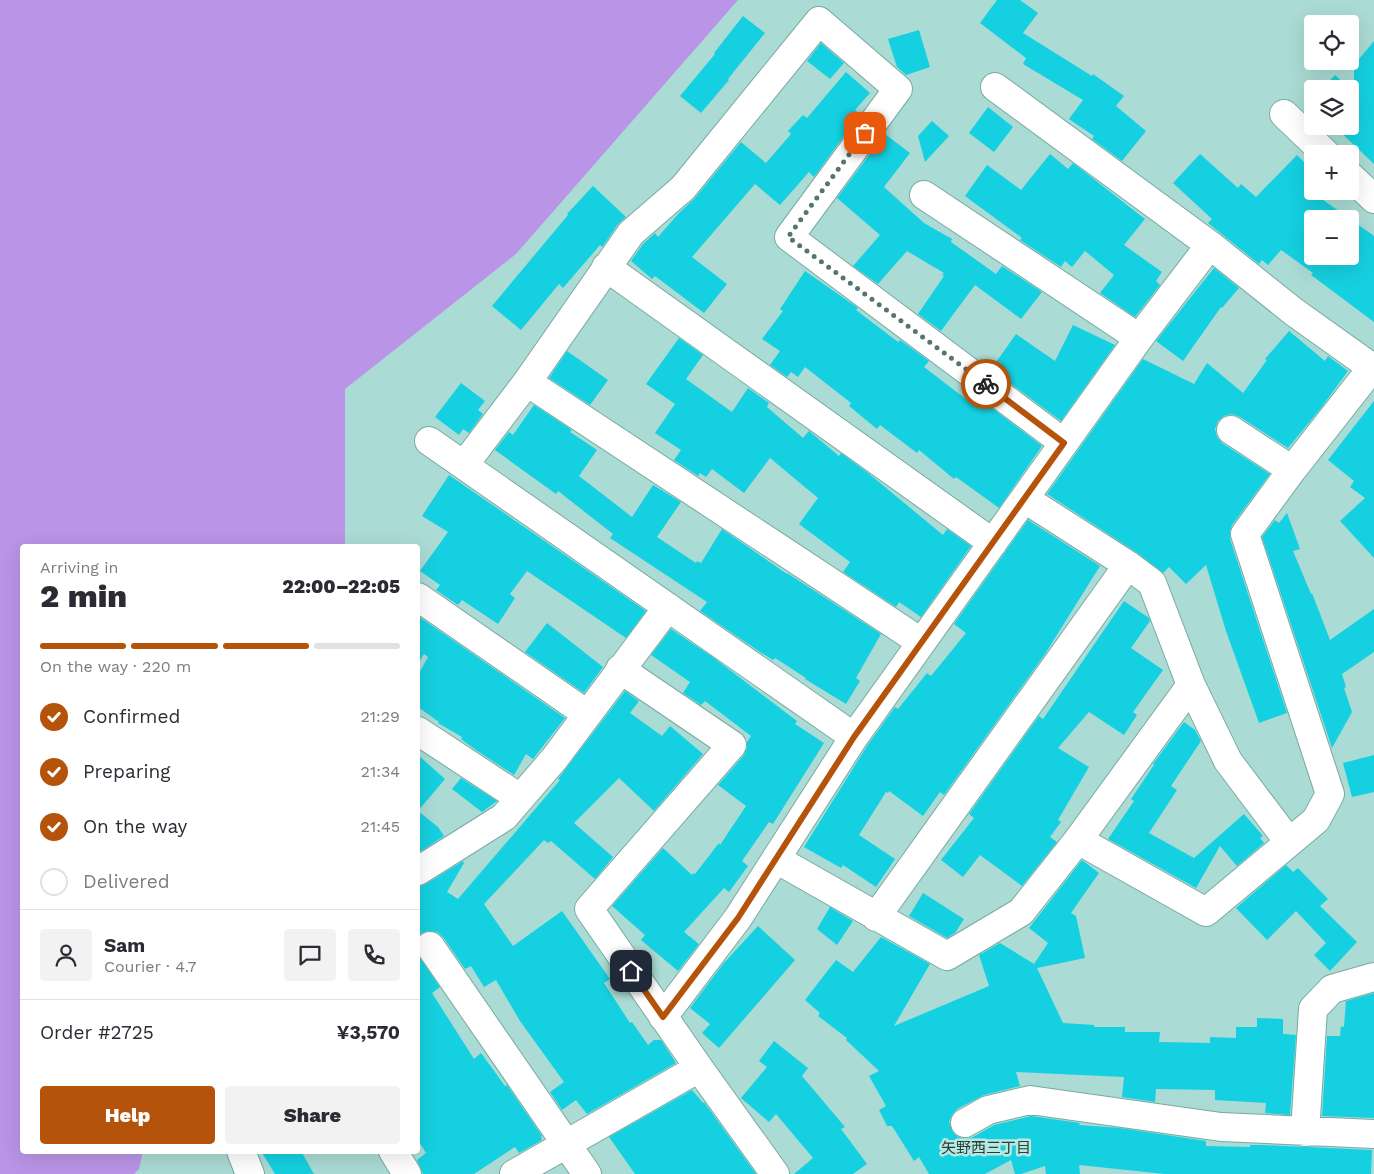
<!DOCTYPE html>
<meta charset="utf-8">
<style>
body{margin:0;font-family:"Work Sans","Noto Sans JP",sans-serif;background:#f2f2f3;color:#2b2b33;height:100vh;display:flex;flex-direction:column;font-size:19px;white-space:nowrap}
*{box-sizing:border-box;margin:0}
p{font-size:16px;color:#7c7c81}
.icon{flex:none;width:28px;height:28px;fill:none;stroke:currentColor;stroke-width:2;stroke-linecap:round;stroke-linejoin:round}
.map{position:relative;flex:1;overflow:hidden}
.drawer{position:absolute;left:20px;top:544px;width:400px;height:610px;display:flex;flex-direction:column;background:#fff;border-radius:5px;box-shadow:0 5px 20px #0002}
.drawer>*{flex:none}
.tools{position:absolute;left:1304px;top:15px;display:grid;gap:10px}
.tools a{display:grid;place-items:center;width:55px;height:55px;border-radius:5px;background:#fff;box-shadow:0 5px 20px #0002;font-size:25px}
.pin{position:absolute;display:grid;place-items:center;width:42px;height:42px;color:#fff;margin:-21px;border-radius:10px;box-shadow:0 2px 8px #0006}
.courier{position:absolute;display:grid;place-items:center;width:50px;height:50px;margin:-25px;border:4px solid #b45309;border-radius:50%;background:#fff;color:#222;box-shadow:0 1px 6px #0007}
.summary em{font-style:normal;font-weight:800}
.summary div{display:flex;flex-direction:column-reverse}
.summary{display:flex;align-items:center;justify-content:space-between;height:85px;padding:0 20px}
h1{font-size:32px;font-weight:800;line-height:38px}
.bar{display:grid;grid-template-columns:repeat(4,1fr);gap:8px 5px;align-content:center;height:60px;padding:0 20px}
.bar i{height:6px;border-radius:4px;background:#e1e1e2}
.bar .on{background:#b45309}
.bar p{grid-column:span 4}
.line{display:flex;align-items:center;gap:12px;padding:0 20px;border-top:1px solid #e1e1e2}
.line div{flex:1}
.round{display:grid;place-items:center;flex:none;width:52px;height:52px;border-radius:5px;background:#f2f2f3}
ol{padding:0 20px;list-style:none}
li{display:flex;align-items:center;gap:15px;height:55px}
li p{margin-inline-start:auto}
li .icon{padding:5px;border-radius:50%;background:#b45309;color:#fff;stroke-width:4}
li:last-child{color:#7c7c81}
li i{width:28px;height:28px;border:2px solid #e1e1e2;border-radius:50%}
.primary-button{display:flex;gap:10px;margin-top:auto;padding:10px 20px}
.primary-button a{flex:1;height:58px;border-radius:5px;background:#b45309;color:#fff;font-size:20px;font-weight:800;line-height:58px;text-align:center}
.primary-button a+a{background:#f2f2f3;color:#2b2b33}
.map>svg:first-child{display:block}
.green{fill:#ba94e6}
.building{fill:#15d0e0;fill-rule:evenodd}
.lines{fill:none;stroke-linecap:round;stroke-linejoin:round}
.minor-casing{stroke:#79a9a2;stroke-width:30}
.minor{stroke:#fff;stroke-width:28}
.done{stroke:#567470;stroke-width:5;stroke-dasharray:0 9}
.route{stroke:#b45309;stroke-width:6}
.labels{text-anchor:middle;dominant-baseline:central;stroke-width:5;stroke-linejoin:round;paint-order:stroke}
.neighbourhood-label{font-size:15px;fill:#293d3a;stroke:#b7e9e1}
</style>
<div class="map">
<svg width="1374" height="1174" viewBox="0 0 1374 1174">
<rect width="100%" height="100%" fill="#aadbd4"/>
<path class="green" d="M0 0H738L516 254 345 389V546H22V1151H143L139 1169 134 1174H0Z"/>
<path class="building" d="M997 0H1020L1038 13 1023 33 1092 76 1093 74 1124 96 1116 106 1146 131 1122 161 1092 139 1094 136 1069 119 1083 100 1023 64 1026 58 980 23Z
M743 16 765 33 728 79 729 80 701 113 680 96 715 54 714 53Z
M919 30 930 67 906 75 897 67 888 39Z
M1374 41V164L1334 126H1350V89L1354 92V65Z
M821 43 844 63 830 79 807 61Z
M846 72 870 93 855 110 860 114 814 177 809 172 780 205 755 184 692 257 727 284 704 313 655 276 652 279 631 261 643 244 655 233 658 237 678 214 695 198 741 142 766 163 791 134 788 131 803 115 807 118Z
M1335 75 1348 87 1350 89H1322Z
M988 107 1013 127 994 152 969 133Z
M932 121 949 136 925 162 918 136Z
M885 134 910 153 884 187 924 223 952 239 951 242 996 274 1002 266 1042 292 1021 319 975 285 941 331 918 314 944 276 942 275 944 273 907 251 878 284 853 266 880 235 837 198Z
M1050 154 1068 169 1073 163 1145 219 1124 245 1162 272 1156 281 1160 285 1135 317 1100 293 1114 275 1085 251 1072 267 1065 261 1061 267 1020 240 1022 238 965 196 987 165 1021 190Z
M1200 154 1238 188 1241 184 1256 197 1297 155 1312 170V192L1374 236V322L1311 275 1313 273 1281 250 1268 265 1262 260 1259 264 1208 223 1212 219 1173 183ZM1312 219H1350V256H1312Z
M593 186 626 217 618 224 603 246 602 247 600 245 563 288 559 284 521 330 492 306 568 215 567 214Z
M1214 268 1239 288 1222 308 1221 307 1183 361 1156 341Z
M805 271 858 308 856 310 898 342 900 340 929 361 924 367 975 406 980 399 1042 446 999 508 956 477 954 479 919 450 917 453 880 425 877 429 849 406 851 403 805 367 798 377 791 372 787 377 770 365 780 351 762 339 783 311 780 309Z
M1073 325 1115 345 1061 421 999 375 1000 373 992 368 1016 334 1055 361Z
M1289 331 1325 361 1328 356 1348 371 1321 408 1288 448 1240 417 1232 414 1224 416 1218 421 1215 429 1217 437 1222 443 1270 474 1232 525 1230 532V539L1287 713 1259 723 1226 631 1206 565 1186 584 1169 567 1163 573 1136 552 1047 494 1143 359 1194 384 1207 363 1243 393 1267 360 1265 359Z
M679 338 703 355 686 379 732 412 748 388 769 403 767 407 803 438 809 431 839 456 841 453 868 473 943 535 947 529 971 546 921 617 899 602 896 607 843 572 850 562 799 524 818 498 770 458 744 493 712 469 706 477 700 473 698 476 674 460 681 450 655 433 675 404 646 384Z
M567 351 608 380 590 405 549 378Z
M461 383 485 401 478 410 483 414 469 433 463 429 459 435 435 417Z
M1374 401V558L1340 521 1365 498 1350 487 1354 481 1328 460Z
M534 405 572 430 570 432 597 450 579 476 632 517 653 485 681 502 657 537 696 563 697 561 701 563 722 529 787 574V573L881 634 856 678 860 681 846 704 805 679 806 678 775 658 773 660 760 652 700 611 707 602 610 538 613 534 558 491 556 494 495 450 509 432 513 435Z
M449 475 646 611 626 638 527 571 510 594 515 598 498 624 462 600 458 605 436 590 440 585 420 571 448 532 422 516Z
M1287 513 1300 549 1293 551 1311 594 1312 593 1330 640 1374 609V652L1342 674 1346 687 1344 688 1352 712 1332 748 1262 537 1275 520 1279 523Z
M1028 520 1100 566 1045 654 944 795 940 792 923 816 889 791 888 793 886 792 859 835 895 859 876 887 843 865 841 868 804 847 867 746 895 707 898 709 927 673 931 676 966 633 954 624Z
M1124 601 1149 618 1150 621 1131 648 1163 670 1133 712 1137 715 1124 735 1089 712 1058 748 1089 767 1058 820 1061 822 1050 837 1057 842 1022 886 980 855 963 877 941 860 974 818 969 814 1039 716 1043 719Z
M418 616 565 718 533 759 526 754 514 775 476 750 461 739 462 737 438 723 439 722 418 707V675L428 657 424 654 418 664Z
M547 623 603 667 584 693 525 652Z
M671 629 714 658 797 721 795 724 824 743 773 824 769 822 742 861 748 866 729 892 724 888 684 932 699 944 678 971 641 940 645 935 612 906 663 848 692 875 694 873 695 874 719 843 720 845 746 806 718 785 744 755 747 748V742L751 736 705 701 701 705 683 693 690 682 651 655Z
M625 691 639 701 630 713 662 736 670 726 703 754 654 811 619 778 574 823 613 857 595 879 551 841 548 843 544 840 484 904 513 946 562 911 610 979 604 983 630 1023 632 1022 648 1045 654 1040H661L676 1063 587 1114 576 1100 562 1110 550 1092 564 1082 520 1021 496 980 484 987 471 966 465 969 443 937 437 932 428 931 422 933 418 937V886L426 884 463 861 464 863 447 892 458 899 560 780 558 779Z
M1184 722 1195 730 1201 741 1171 786 1177 790 1149 833 1194 858 1244 814 1263 836 1260 838 1264 843 1237 866 1220 846 1196 888 1108 839 1134 801 1131 799 1154 765 1153 764Z
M418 755 445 779 418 811 438 827 444 836 418 853Z
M1374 755V792L1352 797 1343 763Z
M461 778 497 801 482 812 452 789Z
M1082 860 1099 873 1071 913 1076 916 1085 958 1037 968 1063 1023 1094 1025V1027H1125V1032H1160L1159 1042 1210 1043V1037L1236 1038V1027H1257V1018L1283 1019V1034L1296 1035 1290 1115 1265 1113 1266 1103 1215 1100V1090L1156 1089 1155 1102 1122 1097 1124 1077 1016 1072 1020 1086 984 1095 957 1109 952 1115 949 1122 952 1131 958 1137 965 1139 973 1137 994 1125 1031 1116 1080 1123 1079 1125 1120 1128 1206 1141V1146L1250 1147V1145H1262L1372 1150 1371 1174H1165L1079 1165 1080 1174H1046L1045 1166 1021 1174H1015L1011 1160 985 1174H929L919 1157 914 1161 892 1126H887L879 1110 886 1106 869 1076 879 1071 846 1040 847 1038 818 1016 820 1013 805 1000 836 960 853 972 881 937 930 964 894 1026 989 986 979 955 1000 943 1034 964 1048 943 1029 928Z
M1286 865 1293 872 1298 868 1328 899 1320 906 1357 942 1330 971 1314 955 1326 943 1296 911 1267 940 1236 908Z
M923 893 964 919 955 933 947 938 909 916Z
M830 907 853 921 837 945 817 929Z
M758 926 795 960 719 1048 702 1033 710 1024 690 1008 723 964Z
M418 955 440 987 432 993 474 1059 481 1053 505 1086 507 1085 542 1136 541 1137 542 1140 519 1153 515 1147 474 1174H423L417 1160 426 1153 418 1140Z
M1374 993V1118L1322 1116 1327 1036H1340L1341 1026 1344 1027 1346 1001Z
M774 1041 808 1068 802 1076 845 1127 841 1129 867 1164 853 1174H794L813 1158 776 1114 769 1122 741 1098 767 1067 759 1061Z
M692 1090 703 1103 704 1102 756 1174H635L609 1137Z
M261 1151H301L314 1174H275Z"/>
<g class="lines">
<defs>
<path id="minor" d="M995 87 1210 245 1294 312 1374 369
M1284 114 1326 154
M1350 176 1374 199
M924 195 1139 338
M606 267 993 543
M527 382 921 642
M1231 430 1292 470
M429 441 854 737
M464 465 527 382 631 233 683 188 819 21 898 89 789 237 1064 443
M1025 499 1128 565 1152 583 1191 685 1228 761 1289 842
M418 597 587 714
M620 669 732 745 589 909 699 1068 775 1174
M418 731 520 798
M1078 840 1206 912 1316 820 1330 794 1245 534 1292 470 1372 368
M776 859 947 956 1021 912 1078 840 1191 685
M418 871 504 817 555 758 668 607
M876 917 1128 565
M430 946 587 1174
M663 1017 738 918 854 737 1139 338 1210 245
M965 1123 988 1110 1030 1100 1221 1127 1374 1134
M1305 1132 1313 1009 1332 989 1374 977
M241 1151 250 1174
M393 1151 407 1174
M514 1174 699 1068"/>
</defs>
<use href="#minor" class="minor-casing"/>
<use href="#minor" class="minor"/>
</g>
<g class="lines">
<path class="done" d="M865 133 788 237 986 384"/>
<path class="route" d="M631 971 663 1017 738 918 854 737 1064 443 986 384"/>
</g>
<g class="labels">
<g class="neighbourhood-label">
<text x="986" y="1148">矢野西三丁目</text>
</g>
</g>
</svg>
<div class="tools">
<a><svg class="icon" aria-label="locate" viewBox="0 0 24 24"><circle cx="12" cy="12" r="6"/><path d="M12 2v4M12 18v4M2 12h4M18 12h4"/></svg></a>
<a><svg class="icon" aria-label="layers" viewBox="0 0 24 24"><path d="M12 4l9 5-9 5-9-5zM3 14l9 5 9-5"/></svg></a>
<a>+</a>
<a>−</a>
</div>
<div class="pin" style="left:865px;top:133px;background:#ea580c"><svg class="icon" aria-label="bag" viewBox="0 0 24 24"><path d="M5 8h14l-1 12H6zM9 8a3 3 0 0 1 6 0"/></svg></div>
<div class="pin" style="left:631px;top:971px;background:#1f2937"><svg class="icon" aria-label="home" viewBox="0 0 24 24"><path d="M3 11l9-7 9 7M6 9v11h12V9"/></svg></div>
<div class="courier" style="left:986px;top:384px"><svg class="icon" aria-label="bike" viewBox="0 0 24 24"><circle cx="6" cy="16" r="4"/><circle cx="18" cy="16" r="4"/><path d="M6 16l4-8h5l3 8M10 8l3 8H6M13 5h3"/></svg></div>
<section class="drawer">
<div class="summary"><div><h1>2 min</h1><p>Arriving in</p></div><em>22:00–22:05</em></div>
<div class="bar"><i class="on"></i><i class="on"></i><i class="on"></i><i></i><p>On the way · 220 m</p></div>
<ol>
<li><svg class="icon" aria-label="check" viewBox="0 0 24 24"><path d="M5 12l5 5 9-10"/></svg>Confirmed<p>21:29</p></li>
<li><svg class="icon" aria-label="check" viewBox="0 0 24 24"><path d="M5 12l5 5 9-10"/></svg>Preparing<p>21:34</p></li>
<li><svg class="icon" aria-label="check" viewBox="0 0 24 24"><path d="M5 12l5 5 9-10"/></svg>On the way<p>21:45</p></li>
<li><i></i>Delivered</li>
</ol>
<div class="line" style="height:90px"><a class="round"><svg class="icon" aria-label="person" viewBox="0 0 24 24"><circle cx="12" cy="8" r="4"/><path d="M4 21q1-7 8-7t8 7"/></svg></a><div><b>Sam</b><p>Courier · 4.7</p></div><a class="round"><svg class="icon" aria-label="chat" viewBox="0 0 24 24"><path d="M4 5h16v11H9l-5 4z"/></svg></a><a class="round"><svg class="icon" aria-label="phone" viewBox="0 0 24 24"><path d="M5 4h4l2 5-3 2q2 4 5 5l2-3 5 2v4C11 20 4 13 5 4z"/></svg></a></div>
<div class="line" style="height:65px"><div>Order #2725</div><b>¥3,570</b></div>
<div class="primary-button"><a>Help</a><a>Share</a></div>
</section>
</div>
